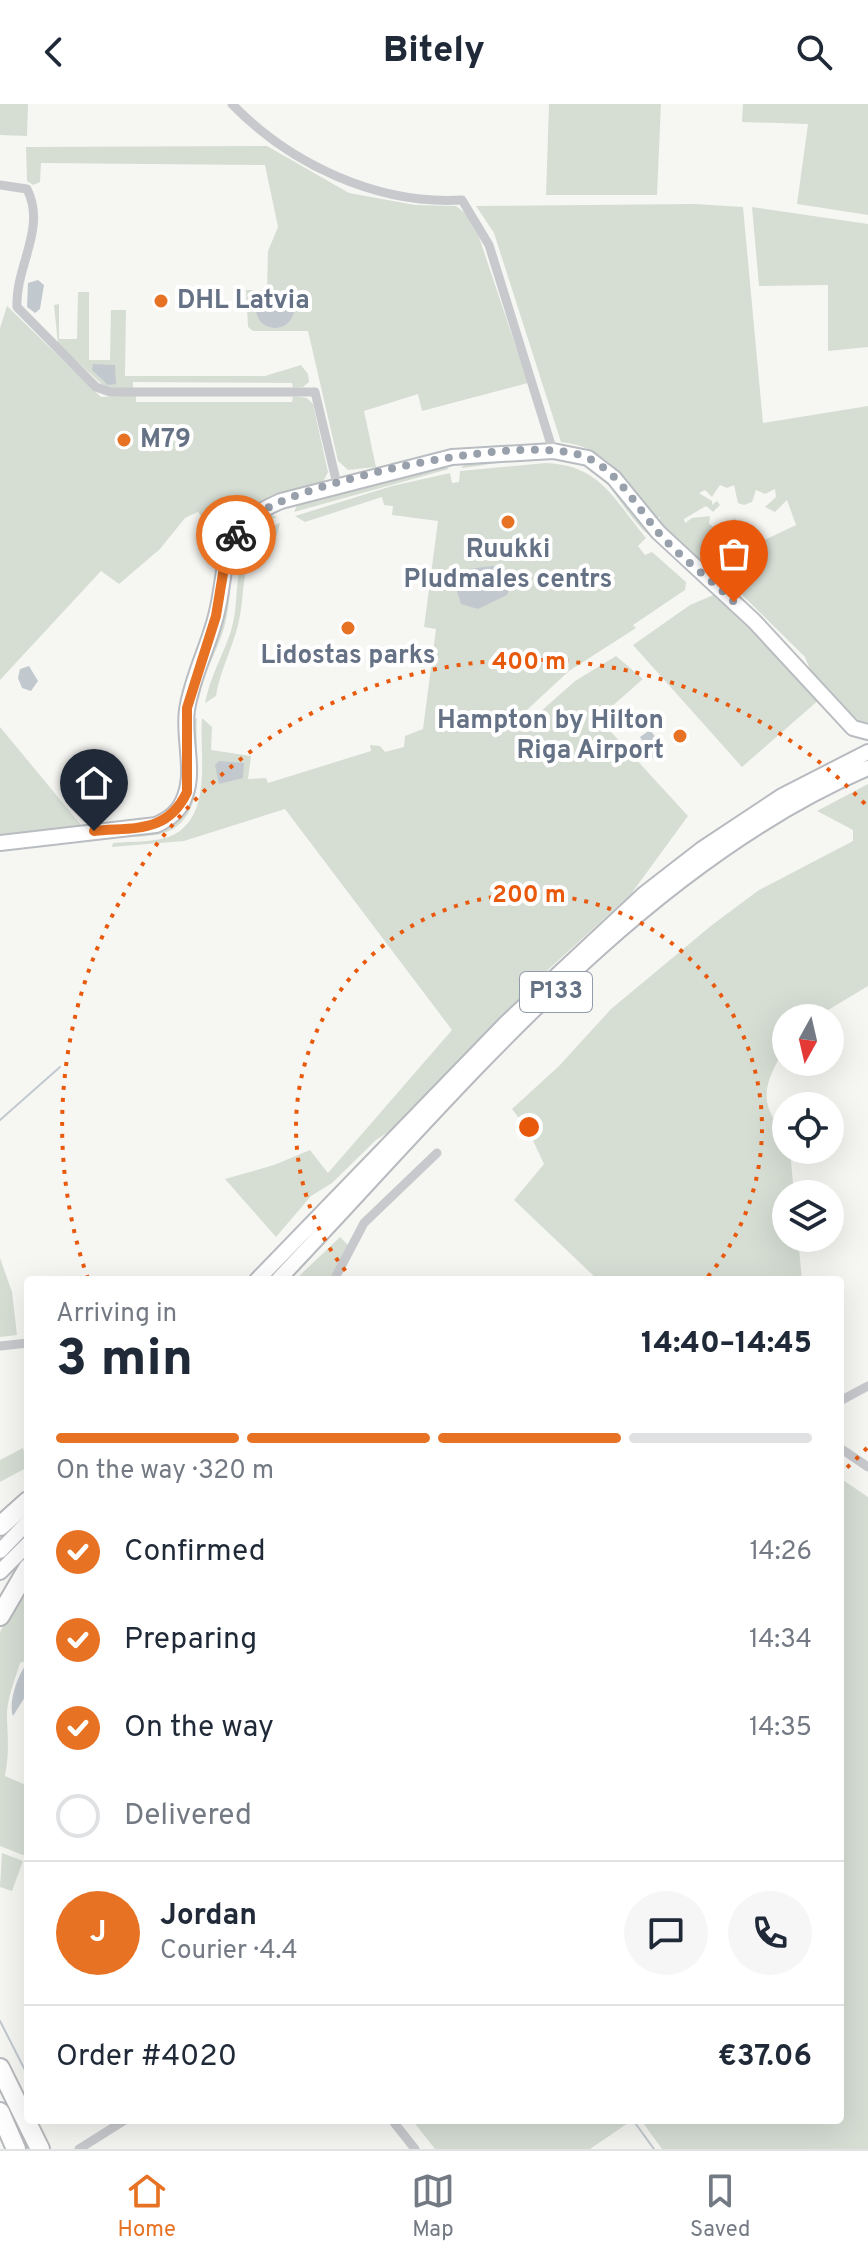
<!DOCTYPE html>
<meta charset="utf-8">
<style>
body{margin:0;font-family:Overpass,sans-serif;background:#f6f6f7;color:#1f2937;height:100vh;display:flex;flex-direction:column;font-size:30px;white-space:nowrap}
*{box-sizing:border-box;margin:0}
p{font-size:26px;color:#747a83}
.icon{flex:none;width:44px;height:44px;fill:none;stroke:currentColor;stroke-width:2;stroke-linecap:round;stroke-linejoin:round}
.map{position:relative;flex:1;overflow:hidden}
.panel{position:absolute;left:24px;top:1172px;width:820px;height:848px;display:flex;flex-direction:column;background:#fff;border-radius:8px;box-shadow:0 8px 32px #0002}
.panel>*{flex:none}
.needle{width:52px;rotate:188deg}
.tools{position:absolute;left:772px;top:900px;display:grid;gap:16px}
.tools a{display:grid;place-items:center;width:72px;height:72px;border-radius:50%;background:#fff;box-shadow:0 8px 32px #0002;font-size:40px}
.pin{position:absolute;display:grid;place-items:center;width:68px;height:68px;color:#fff;margin:-82px -34px;border-radius:50% 50% 50% 0;rotate:-45deg;box-shadow:0 0 8px #0007}
.pin .icon{rotate:45deg}
.courier{position:absolute;display:grid;place-items:center;width:80px;height:80px;margin:-40px;border:6px solid #e77223;border-radius:50%;background:#fff;color:#222;box-shadow:0 2px 10px #0007}
.head em{font-style:normal;font-weight:800}
.head div{display:flex;flex-direction:column-reverse}
.head{display:flex;align-items:center;justify-content:space-between;height:136px;padding:0 32px}
h1{font-size:52px;font-weight:800;line-height:60px}
.bar{display:grid;grid-template-columns:repeat(4,1fr);gap:12px 8px;align-content:center;height:96px;padding:0 32px}
.bar i{height:10px;border-radius:6px;background:#e0e1e3}
.bar .current{background:#e77223}
.bar p{grid-column:span 4}
.line{display:flex;align-items:center;gap:20px;padding:0 32px;border-top:2px solid #e0e1e3}
.line div{flex:1}
.round{display:grid;place-items:center;flex:none;width:84px;height:84px;border-radius:42px;background:#f6f6f7}
ol{padding:0 32px;list-style:none}
li{display:flex;align-items:center;gap:24px;height:88px}
li p{margin-inline-start:auto}
li .icon{padding:8px;border-radius:50%;background:#e77223;color:#fff;stroke-width:4}
li:last-child{color:#747a83}
li i{width:44px;height:44px;border:4px solid #e0e1e3;border-radius:50%}
header{display:flex;justify-content:space-between;align-items:center;height:104px;padding:0 32px;background:#fff;font-size:36px;font-weight:800}
.menu{display:flex;justify-content:space-around;align-items:center;height:112px;border-top:2px solid #e0e1e3;background:#fff;font-size:22px;color:#747a83}
.menu a{display:grid;justify-items:center;gap:4px}
.menu .current{color:#e77223}
.map>svg:first-child{display:block}
.green{fill:#d6ded4}
.water{fill:#c1c9cf}
.lines{fill:none;stroke-linecap:round;stroke-linejoin:round}
.stream{stroke:#c1c9cf;stroke-width:2}
.secondary-casing{stroke:#b9bcc1;stroke-width:18}
.primary-casing{stroke:#b7babf;stroke-width:18}
.highway-casing{stroke:#b7b9bd;stroke-width:22}
.street{stroke:#c7c9cd;stroke-width:9}
.secondary{stroke:#fff;stroke-width:14}
.primary{stroke:#fff;stroke-width:14}
.highway{stroke:#fff;stroke-width:18}
.done{stroke:#98a0ac;stroke-width:8;stroke-dasharray:0 14.4}
.route{stroke:#e77223;stroke-width:10}
.ring{fill:none;stroke:#e8590c;stroke-width:4;stroke-dasharray:4 8}
.poi-dot{fill:#e77223;stroke:#fff;stroke-width:3}
.labels{text-anchor:middle;dominant-baseline:central;stroke-width:8;stroke-linejoin:round;paint-order:stroke}
.shield{fill:#fff;stroke:#939caa;stroke-width:2}
.shield-label{font-size:24px;font-weight:bold;fill:#657185}
.poi-label{font-size:26px;font-weight:bold;fill:#657185;stroke:#fff;text-anchor:start}
.centre{fill:#e8590c;stroke:#fff;stroke-width:4}
.ring-label{font-size:24px;text-anchor:middle;font-weight:bold;fill:#e8590c;stroke:#fff;stroke-width:8;stroke-linejoin:round;paint-order:stroke}
</style>
<header><svg class="icon" aria-label="back" viewBox="0 0 24 24"><path d="M15 5l-7 7 7 7"/></svg>Bitely<svg class="icon" aria-label="search" viewBox="0 0 24 24"><circle cx="10" cy="10" r="6"/><path d="M15 15l6 6"/></svg></header>
<div class="map">
<svg width="868" height="2045" viewBox="0 0 868 2045">
<rect width="100%" height="100%" fill="#f6f7f3"/>
<path class="green" d="M0 0H28L27 32 0 31Z
M549 0H661L657 91H546Z
M743 0H868V111L797 100 808 20 742 18Z
M267 42 349 89 415 101 456 102 465 109 479 133 528 279 422 307 418 290 364 307 376 363 348 366 338 357 308 227H253L248 223 246 186H267L268 147 278 123 265 61 41 59 40 78 33 81 27 77 26 43Z
M694 100 743 103 763 319 868 302V619L860 618 812 570 805 553 715 464 717 458 729 465 748 444 796 421 787 396 775 408 765 403 776 393 775 385 765 390 756 386 752 398 744 401 738 399 734 381 727 384 720 381 712 393 705 386 699 389 712 397V401L717 397 720 401 713 408 706 402 684 415 685 419 692 414 710 412 709 420 716 424 736 414 706 456V465L658 419 660 413 655 415C627 379 610 343 561 338L494 129 476 102Z
M752 103 868 120V243L828 247V181L759 182Z
M78 188H89V256H110L111 206H126L125 272H265L301 261 308 270 309 278 303 283 293 284 292 279 133 278V284L107 285 58 240 54 201 59 200V235H77Z
M7 202 101 293 136 291V298H292L293 292 307 294 313 300 328 368 323 378C279 393 252 402 219 436L198 408 185 414 160 445 119 480 101 467 0 576V224Z
M549 353 574 354 600 368 649 431C633 419 618 392 603 375 571 340 502 360 461 364L467 357Z
M546 359C601 361 614 396 646 434L638 442 645 451 652 448 686 478 685 486 633 521 636 524 569 567 515 617 522 624 575 577 616 552 643 575 602 611 601 617 688 712 631 790 550 864 396 1023 376 1036 332 1079 311 1092 276 1133 225 1075 274 1061 310 1046 328 1069 452 926 285 705 184 737 112 743 113 739C132 737 158 739 175 730 213 708 199 649 202 614L212 623 211 646 251 652 248 675 266 674 268 679 371 647 370 641 380 642 385 648 404 643 405 632 423 625 436 525 424 523 438 417 392 411 393 402 384 401 382 393 305 418 295 412 392 382 450 369 452 379 459 378 460 367Z
M442 360 449 365 294 408 300 395Z
M265 409 277 413C218 435 238 477 224 524 217 548 203 569 199 595L195 591 235 438Z
M280 419 277 431C235 449 248 485 238 521 232 545 220 567 216 592L205 599C210 573 223 551 231 527 244 484 224 440 280 419Z
M718 489 820 595 742 663 633 541 690 501Z
M197 614C194 647 208 704 173 725 158 734 134 732 117 734L122 730C136 728 153 729 166 723 202 708 192 648 192 617Z
M0 623 82 722 0 734Z
M868 680V882L815 914H786V928L776 930 785 944C775 962 761 983 769 1005 775 1021 786 1028 786 1046H790L794 1090H786V1134H798L802 1176H598L514 1096 544 1060 528 1026 512 1005 559 962 611 905 712 821 759 786 853 737V726L817 707Z
M340 1133 349 1142 331 1176H295Z
M0 1154 12 1188 17 1231 0 1233Z
M23 1344 28 1363 0 1378V1356Z
M840 1374 868 1393V2045H662L641 2016H840Z
M28 1473V1556L20 1559C15 1576 6 1596 7 1615 8 1636 9 1651 5 1672L28 1682V1753L0 1742V1528Z
M2 1749 23 1757 12 1787 0 1783Z
M412 2016H630L631 2017 590 2045H435Z"/>
<path class="water" d="M38 176 44 181 40 205 35 209 27 203 28 179Z
M256 205a19 19 0 1 1 38 0a19 19 0 1 1-38 0Z
M93 260 115 261 116 280 108 281 92 266Z
M501 461C511 470 512 479 507 491L478 505 461 500 456 484 460 466Z
M29 562 38 577 31 587 22 584 18 574 20 565Z
M650 626 664 644 652 654 640 633Z
M219 657 244 659 243 674 219 680 215 661Z
M28 1559V1588L13 1612C8 1600 18 1568 28 1559Z"/>
<g class="lines">
<path class="stream" d="M0 1016 60 963
M0 1917 28 1972
M633 2016 654 2045"/>
<defs>
<path id="secondary" d="M0 739 156 721C170 715 180 707 185 692 195 667 183 633 187 606 192 573 208 544 216 512 230 458 215 425 281 397L452 353 553 347 588 354 614 374 658 428 754 517 853 624 868 628"/>
<path id="primary" d="M257 1176 506 919 644 790 702 745 782 692 868 648
M278 1176C449 997 636 763 868 664
M0 1447 28 1418
M0 1468 28 1440"/>
<path id="highway" d="M0 1422 28 1397
M0 1512 28 1464
M0 1964 40 2045
M0 2008 16 2045"/>
</defs>
<use href="#secondary" class="secondary-casing"/>
<use href="#primary" class="primary-casing"/>
<use href="#highway" class="highway-casing"/>
<path class="street" d="M232 0C290 60 377 101 462 96L489 141 553 347
M0 81 27 85C47 124 15 163 17 203L96 283 110 288H315L337 380
M334 1176 364 1119 437 1049
M0 1242 28 1239
M840 1297 868 1282
M840 1344 868 1363
M392 2016 415 2045
M79 2045 125 2016"/>
<use href="#secondary" class="secondary"/>
<use href="#primary" class="primary"/>
<use href="#highway" class="highway"/>
</g>
<g class="lines">
<path class="done" d="M236 431C245 419 259 408 273 401 332 373 528 327 588 354 618 368 637 403 658 428 680 454 710 474 734 498"/>
<path class="route" d="M94 727C134 723 167 730 187 688V604L216 512 227 445 236 431"/>
</g>
<g class="ring">
<path d="M353 1176A233 233 0 1 1 705 1176"/>
<path d="M867 1344A466 466 0 0 1 841 1369M88 1175A466 466 0 0 1 867 702"/>
</g>
<g class="poi-dot">
<circle cx="161" cy="197" r="8"/>
<circle cx="124" cy="336" r="8"/>
<circle cx="508" cy="418" r="8"/>
<circle cx="348" cy="524" r="8"/>
<circle cx="680" cy="632" r="8"/>
</g>
<g class="labels">
<rect class="shield" x="520" y="868" width="72" height="40" rx="6"/>
<g class="shield-label">
<text x="556" y="888">P133</text>
</g>
<g class="poi-label">
<text x="177" y="197">DHL Latvia</text>
<text x="140" y="336">M79</text>
<text x="508" y="446" text-anchor="middle">Ruukki<tspan x="508" dy="30">Pludmales centrs</tspan></text>
<text x="348" y="552" text-anchor="middle">Lidostas parks</text>
<text x="664" y="617" text-anchor="end">Hampton by Hilton<tspan x="664" dy="30">Riga Airport</tspan></text>
</g>
</g>
<circle cx="529" cy="1023" r="12" class="centre"/>
<g class="ring-label">
<text x="529" y="565">400 m</text>
<text x="529" y="798">200 m</text>
</g>
</svg>
<div class="tools">
<a><svg class="needle" viewBox="-14 -14 28 28"><path d="M0-13l5 13h-10z" fill="#e53935"/><path d="M0 13l5-13h-10z" fill="#747a83"/></svg></a>
<a><svg class="icon" aria-label="locate" viewBox="0 0 24 24"><circle cx="12" cy="12" r="6"/><path d="M12 2v4M12 18v4M2 12h4M18 12h4"/></svg></a>
<a><svg class="icon" aria-label="layers" viewBox="0 0 24 24"><path d="M12 4l9 5-9 5-9-5zM3 14l9 5 9-5"/></svg></a>
</div>
<div class="pin" style="left:734px;top:498px;background:#ea580c"><svg class="icon" aria-label="bag" viewBox="0 0 24 24"><path d="M5 8h14l-1 12H6zM9 8a3 3 0 0 1 6 0"/></svg></div>
<div class="pin" style="left:94px;top:727px;background:#1f2937"><svg class="icon" aria-label="home" viewBox="0 0 24 24"><path d="M3 11l9-7 9 7M6 9v11h12V9"/></svg></div>
<div class="courier" style="left:236px;top:431px"><svg class="icon" aria-label="bike" viewBox="0 0 24 24"><circle cx="6" cy="16" r="4"/><circle cx="18" cy="16" r="4"/><path d="M6 16l4-8h5l3 8M10 8l3 8H6M13 5h3"/></svg></div>
<section class="panel">
<div class="head"><div><h1>3 min</h1><p>Arriving in</p></div><em>14:40–14:45</em></div>
<div class="bar"><i class="current"></i><i class="current"></i><i class="current"></i><i></i><p>On the way · 320 m</p></div>
<ol>
<li><svg class="icon" aria-label="check" viewBox="0 0 24 24"><path d="M5 12l5 5 9-10"/></svg>Confirmed<p>14:26</p></li>
<li><svg class="icon" aria-label="check" viewBox="0 0 24 24"><path d="M5 12l5 5 9-10"/></svg>Preparing<p>14:34</p></li>
<li><svg class="icon" aria-label="check" viewBox="0 0 24 24"><path d="M5 12l5 5 9-10"/></svg>On the way<p>14:35</p></li>
<li><i></i>Delivered</li>
</ol>
<div class="line" style="height:144px"><b class="round" style="background:#e77223;color:#fff">J</b><div><b>Jordan</b><p>Courier · 4.4</p></div><a class="round"><svg class="icon" aria-label="chat" viewBox="0 0 24 24"><path d="M4 5h16v11H9l-5 4z"/></svg></a><a class="round"><svg class="icon" aria-label="phone" viewBox="0 0 24 24"><path d="M5 4h4l2 5-3 2q2 4 5 5l2-3 5 2v4C11 20 4 13 5 4z"/></svg></a></div>
<div class="line" style="height:104px"><div>Order #4020</div><b>€37.06</b></div>
</section>
</div>
<nav class="menu">
<a class="current"><svg class="icon" aria-label="home" viewBox="0 0 24 24"><path d="M3 11l9-7 9 7M6 9v11h12V9"/></svg>Home</a>
<a><svg class="icon" aria-label="map" viewBox="0 0 24 24"><path d="M3 6l6-2 6 2 6-2v14l-6 2-6-2-6 2zM9 4v14M15 6v14"/></svg>Map</a>
<a><svg class="icon" aria-label="saved" viewBox="0 0 24 24"><path d="M7 4h10v16l-5-4-5 4z"/></svg>Saved</a>
</nav>
